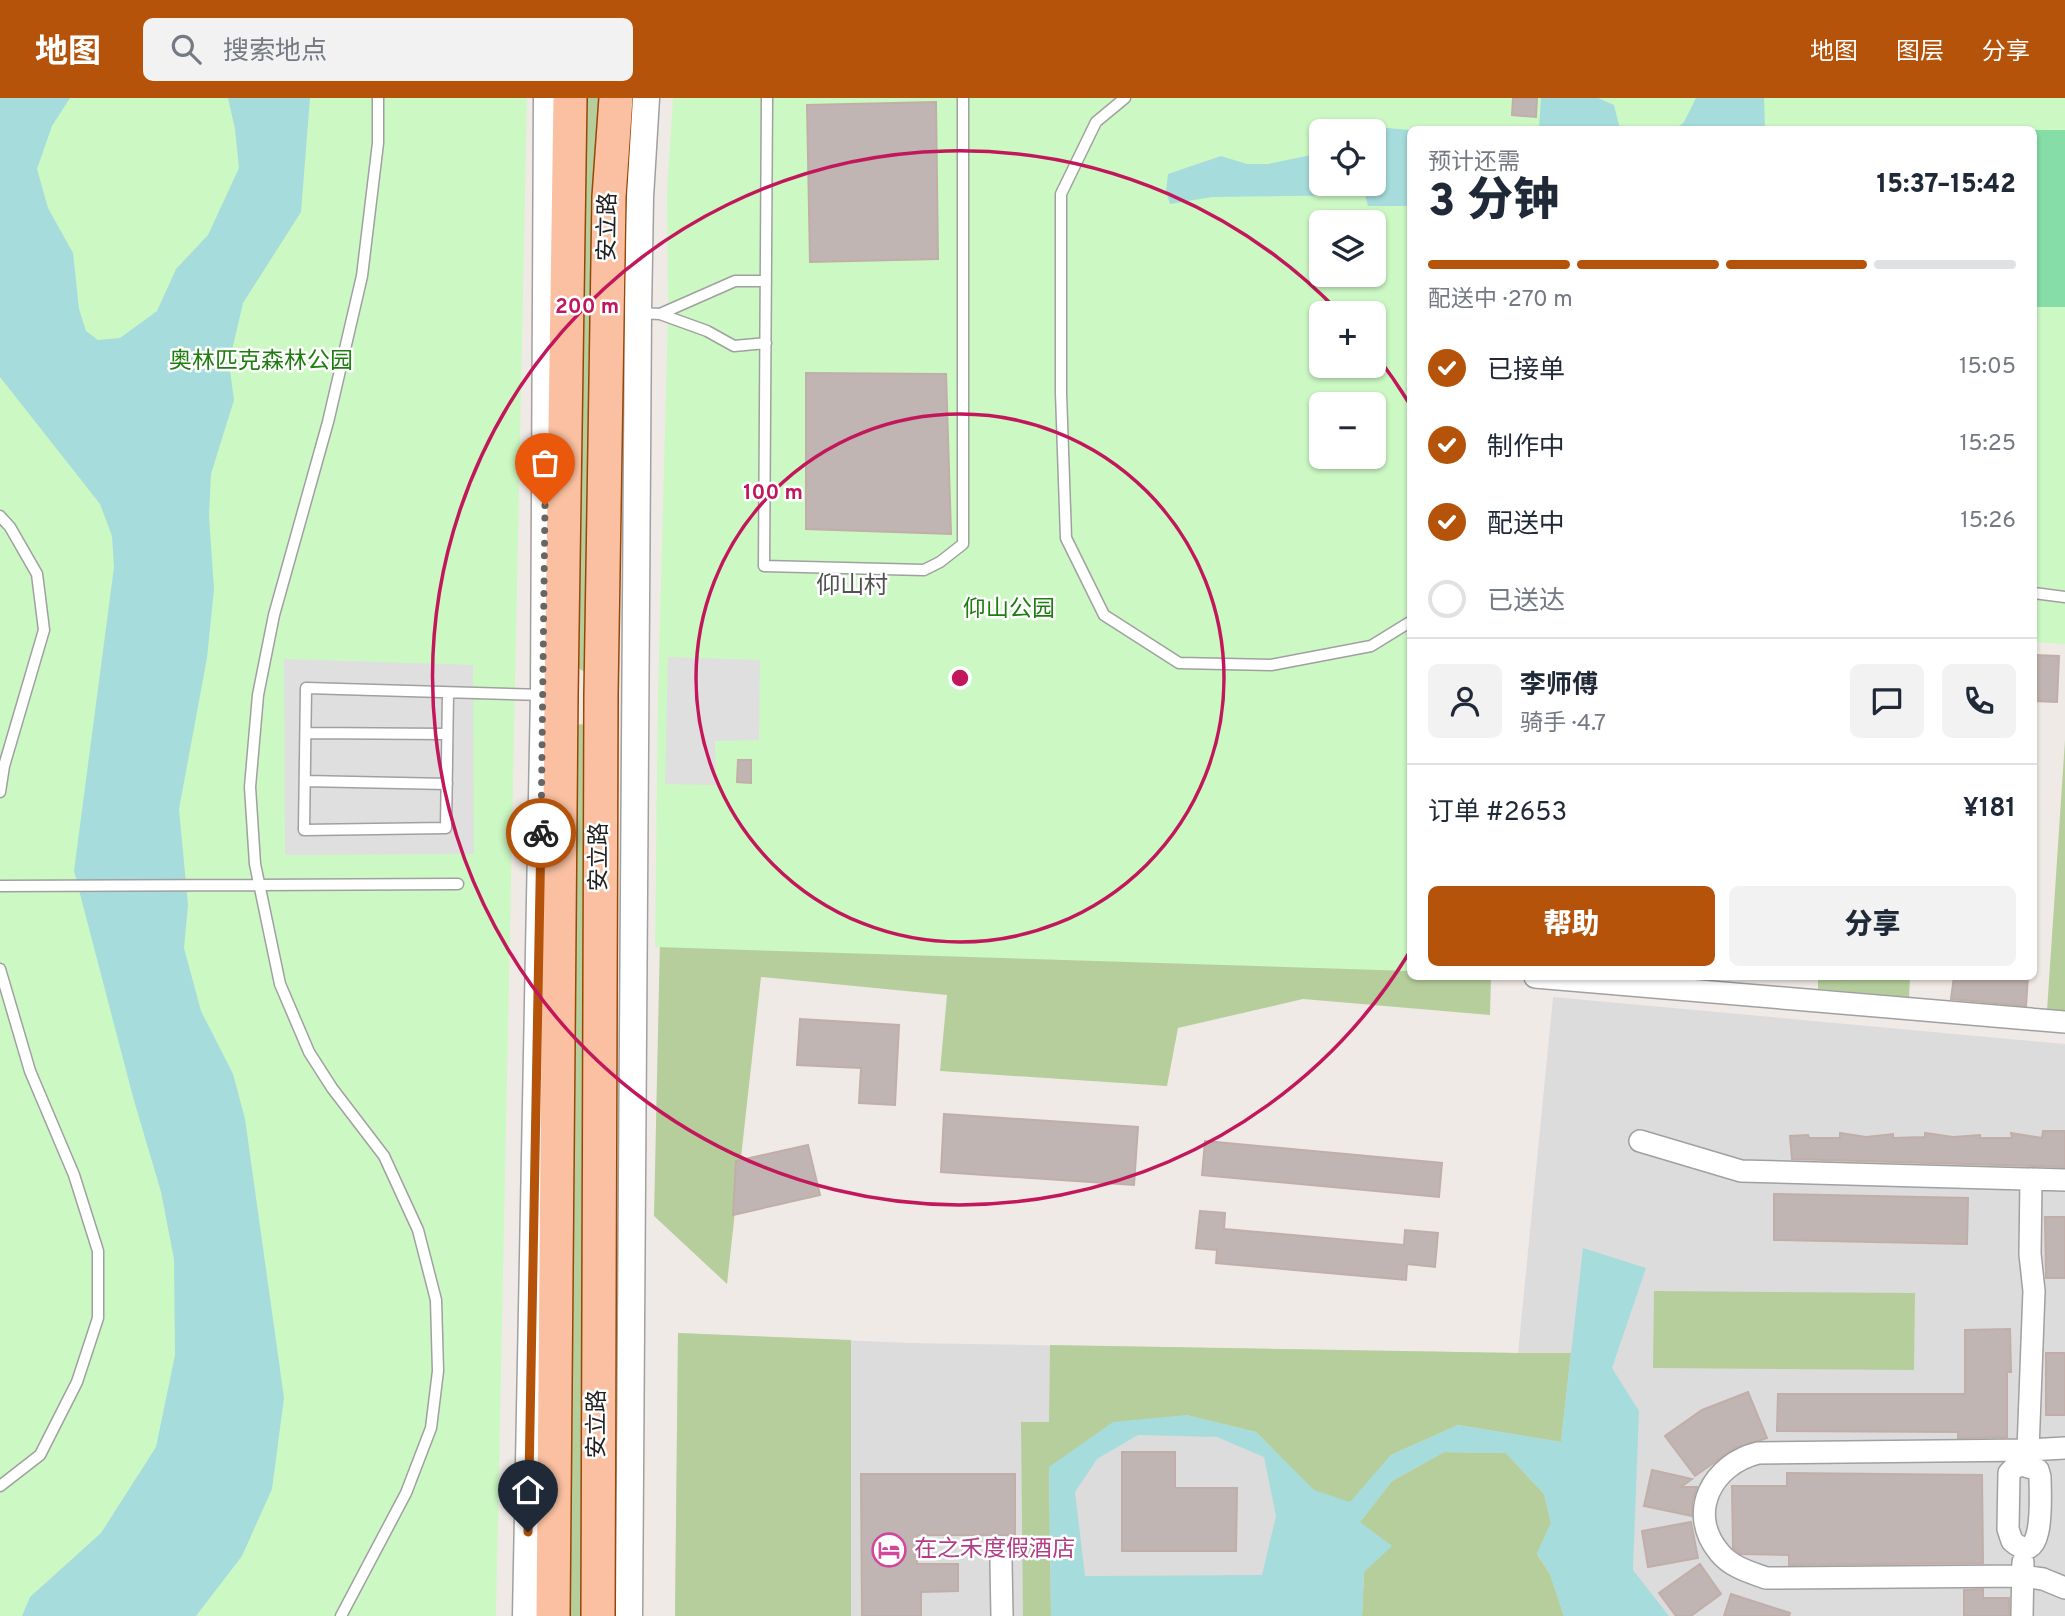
<!DOCTYPE html>
<html lang="zh">
<meta charset="utf-8">
<style>
body{margin:0;font-family:Overpass,"Noto Sans SC",sans-serif;background:#f2f2f3;color:#1f2937;height:100vh;display:flex;flex-direction:column;font-size:26px;white-space:nowrap}
*{box-sizing:border-box;margin:0}
p{font-size:23px;color:#747a83}
.icon{flex:none;width:38px;height:38px;fill:none;stroke:currentColor;stroke-width:2;stroke-linecap:round;stroke-linejoin:round}
.map{position:relative;flex:1;overflow:hidden}
.details{position:absolute;left:1407px;top:28px;width:630px;height:854px;display:flex;flex-direction:column;background:#fff;border-radius:10px;box-shadow:0 2px 5px #0004}
.details>*{flex:none}
.tools{position:absolute;left:1309px;top:21px;display:grid;gap:14px}
.tools a{display:grid;place-items:center;width:77px;height:77px;border-radius:10px;background:#fff;box-shadow:0 2px 5px #0004;font-size:35px}
.pin{position:absolute;display:grid;place-items:center;width:60px;height:60px;color:#fff;margin:-72px -30px;border-radius:50% 50% 50% 0;rotate:-45deg;box-shadow:0 0 7px #0007}
.pin .icon{rotate:45deg}
.courier{position:absolute;display:grid;place-items:center;width:70px;height:70px;margin:-35px;border:5px solid #b45309;border-radius:50%;background:#fff;color:#222;box-shadow:0 2px 9px #0007}
.head em{font-style:normal;font-weight:800}
.head div{display:flex;flex-direction:column-reverse}
.head{display:flex;align-items:center;justify-content:space-between;height:119px;padding:0 21px}
h1{font-size:46px;font-weight:800;line-height:52px}
.bar{display:grid;grid-template-columns:repeat(4,1fr);gap:10px 7px;align-content:center;height:84px;padding:0 21px}
.bar i{height:9px;border-radius:5px;background:#e0e1e3}
.bar .current{background:#b45309}
.bar p{grid-column:span 4}
.line{display:flex;align-items:center;gap:18px;padding:0 21px;border-top:2px solid #e0e1e3}
.line div{flex:1}
.round{display:grid;place-items:center;flex:none;width:74px;height:74px;border-radius:10px;background:#f2f2f3}
ol{padding:0 21px;list-style:none}
li{display:flex;align-items:center;gap:21px;height:77px}
li p{margin-inline-start:auto}
li .icon{padding:7px;border-radius:50%;background:#b45309;color:#fff;stroke-width:4}
li:last-child{color:#747a83}
li i{width:38px;height:38px;border:4px solid #e0e1e3;border-radius:50%}
.button{display:flex;gap:14px;margin-top:auto;padding:14px 21px}
.button a{flex:1;height:80px;border-radius:10px;background:#b45309;color:#fff;font-size:28px;font-weight:800;line-height:80px;text-align:center}
.button a+a{background:#f2f2f3;color:#1f2937}
header{display:flex;align-items:center;gap:42px;box-sizing:border-box;height:98px;padding:0 35px;background:#b45309;color:#fff}
header strong{font-size:33px}
nav{display:flex;gap:38px;margin-inline-start:auto;font-size:24px}
.search{width:490px;height:63px;background:#f2f2f3;display:flex;align-items:center;gap:18px;box-sizing:border-box;padding:0 24px;border-radius:10px;color:#747a83;font-size:26px}
.map>svg:first-child{display:block}
.residential{fill:#dddcdd}
.forest{fill:#b6ce9c}
.park{fill:#ccf8c4;fill-rule:evenodd}
.pitch{fill:#86dda8}
.parking{fill:#dfdfdf}
.water{fill:#a7dcdc;fill-rule:evenodd}
.building{fill:#c0b5b2;stroke:#c1aea8;stroke-width:2}
.lines{fill:none;stroke-linecap:round;stroke-linejoin:round}
.service-casing{stroke:#a0a0a0;stroke-width:13}
.minor-casing{stroke:#a0a0a0;stroke-width:24}
.tertiary-casing{stroke:#a0a0a0;stroke-width:29}
.primary-casing{stroke:#974603;stroke-width:36}
.service{stroke:#fff;stroke-width:10}
.minor{stroke:#fff;stroke-width:21}
.tertiary{stroke:#fff;stroke-width:26}
.primary{stroke:#fac0a1;stroke-width:33}
.done{stroke:#686665;stroke-width:7;stroke-dasharray:0 12.6}
.route{stroke:#b45309;stroke-width:9}
.ring{fill:none;stroke:#c2185b;stroke-width:3.5}
.labels{text-anchor:middle;dominant-baseline:central;stroke-width:5;stroke-linejoin:round;paint-order:stroke}
.street-label{font-size:23px;fill:#1f1f1f;stroke:#fff}
.park-label{font-size:23px;fill:#1d7d0e;stroke:#fff}
.hotel-label{font-size:23px;fill:#b23c85;stroke:#fff;text-anchor:start}
.neighbourhood-label{font-size:24px;fill:#525252;stroke:#fff}
.centre{fill:#c2185b;stroke:#fff;stroke-width:3.5}
.ring-label{font-size:21px;text-anchor:middle;font-weight:bold;fill:#c2185b;stroke:#fff;stroke-width:5;stroke-linejoin:round;paint-order:stroke}
</style>
<header>
<strong>地图</strong>
<div class="search"><svg class="icon" aria-label="search" viewBox="0 0 24 24"><circle cx="10" cy="10" r="6"/><path d="M15 15l6 6"/></svg>搜索地点</div>
<nav><a>地图</a><a>图层</a><a>分享</a></nav>
</header>
<div class="map">
<svg width="2065" height="1518" viewBox="0 0 2065 1518">
<rect width="100%" height="100%" fill="#f0eae6"/>
<path class="residential" d="M1553 899 2065 946V1518H675L678 1235 910 1245 1518 1255Z"/>
<path class="forest" d="M583 0H608L592 570 583 573 575 568Z
M581 626 590 629 593 640 580 1518H557L574 629Z
M2065 642V914L2047 913Z
M661 795 1410 800V878L1491 879 1490 917 1303 901 1178 930 1167 988 940 973 947 897 761 879 727 1186 654 1118Z
M1818 879H1910L1909 899 1818 891Z
M1654 1193 1915 1195 1914 1272 1653 1270Z
M678 1235 851 1242V1518H675Z
M1050 1247 1519 1255H1571L1561 1344 1458 1327 1391 1357 1351 1405 1314 1393 1256 1334 1186 1317 1049 1369 1051 1518H1023L1021 1324H1049Z
M1444 1354 1506 1355 1544 1396 1551 1425 1537 1456 1550 1476 1564 1518H1362L1364 1474 1360 1424 1392 1383Z"/>
<path class="park" d="M0 0H527L496 1518H0Z
M673 0H2065V546L2034 544V32H1410V873L655 849 658 597 668 216 667 93ZM1321 33H1374V86H1321ZM1321 124H1374V177H1321ZM1321 215H1374V268H1321ZM1321 306H1374V359H1321Z"/>
<path class="pitch" d="M2034 32H2065V209H2034Z"/>
<path class="parking" d="M668 559 760 562 759 642 715 643 716 687 665 686Z
M284 561 473 567 474 756 285 757Z"/>
<path class="water" d="M0 0H70L52 28 37 71 48 110 73 155 79 211 86 233 98 242 120 240 157 213 176 171 208 137 239 70 235 31 228 0H310L301 114 243 205 229 265 234 302 211 376 209 418 214 491 207 560 179 711 188 807 184 850 201 913 233 976 245 1021 284 1300 272 1391 242 1458 196 1518H22L30 1499 101 1435 156 1349 175 1257 174 1161 161 1094 133 999 74 773 114 469 112 438 100 406 0 279Z
M1541 0H1598L1614 7 1620 31H1539Z
M1696 0H1764L1765 31H1676L1684 24Z
M1376 29 1410 32V108H1368L1365 97 1212 99 1170 106 1166 93 1168 76 1221 58 1247 66H1268L1321 55V86H1374V33H1365Z
M1583 1150 1646 1170 1612 1270 1639 1313 1633 1472 1669 1518H1564L1550 1476 1537 1455 1551 1425 1544 1396 1506 1355 1444 1354 1392 1383 1360 1424 1392 1448 1364 1474 1362 1518H1051L1049 1369 1113 1324 1186 1317 1256 1334 1314 1392 1350 1404 1391 1357 1458 1327 1561 1344ZM1138 1337 1217 1339 1264 1359 1276 1418 1262 1477 1085 1478 1075 1394 1097 1361Z"/>
<path class="building" d="M1513 0H1537L1536 19 1512 17Z
M936 4 938 161 810 164 807 7Z
M806 275 946 276 951 436 806 431Z
M2034 557 2059 558 2057 604 2034 603Z
M738 662H751V685L737 684Z
M1954 878H2028L2026 908 1951 901Z
M800 921 899 927 895 1007 859 1005 861 970 797 967Z
M944 1016 1138 1029 1134 1087 941 1074Z
M2043 1033H2065V1069L1792 1061 1790 1038 1808 1037 1809 1040H1840V1035L1866 1039 1893 1036V1040L1925 1039V1035L1953 1039 1980 1037V1040H2012L2011 1035 2042 1040Z
M1205 1043 1442 1065 1439 1099 1202 1077Z
M808 1047 820 1097 733 1117 736 1063Z
M1774 1096 1968 1100 1967 1146 1774 1142Z
M1200 1113 1225 1115 1224 1131 1404 1147 1405 1132 1438 1135 1435 1169 1407 1166 1406 1182 1216 1165 1217 1152 1196 1150Z
M2045 1119H2065V1180H2046Z
M2010 1231 2011 1274H2007V1339L1958 1340V1334L1777 1333 1778 1296H1965V1232Z
M2046 1255H2065V1317H2046Z
M1748 1294 1767 1340 1735 1350 1695 1378 1665 1338 1702 1312Z
M1122 1354H1175V1390H1237L1236 1453H1122Z
M1652 1372 1692 1381 1681 1389H1697L1692 1405V1418L1644 1408Z
M1787 1375 1982 1377 1983 1465 1789 1467V1457L1741 1456 1733 1450 1732 1388H1787Z
M861 1376H1015V1437H917V1466H958V1493L921 1494V1518H862Z
M1691 1424 1698 1460 1648 1469 1642 1433Z
M1700 1466 1721 1496 1691 1518H1676L1659 1495Z
M1983 1491V1500H2009V1518H1964V1492Z
M1731 1496 1790 1515 1789 1518H1724Z"/>
<g class="lines">
<defs>
<path id="service" d="M767 0 764 468 924 472 940 464 963 446V0
M1125 0 1096 24 1061 96V295L1066 440 1104 517 1179 565 1271 567 1371 548 1410 524
M638 215 660 216 707 233 734 248 766 245
M660 216 735 183H766
M0 418 10 429 37 476 44 532 4 668 0 694
M2034 495 2065 499
M448 595 446 730 304 732 306 590 544 597
M306 635 447 636
M305 683 447 686
M0 788 458 786
M0 871 30 973 74 1077 98 1153V1220L77 1284 40 1357 0 1388
M341 1518 406 1395 431 1330 438 1273 436 1202 418 1132 384 1058 332 990 309 954 280 886 255 766 250 689 258 597 274 517 328 324 362 178 378 45V0"/>
<path id="minor" d="M1535 879 2065 924
M1640 1043 1741 1073 2065 1082
M2065 1350 2028 1352 1758 1355C1713 1366 1686 1414 1719 1454 1731 1469 1749 1474 1766 1480L2022 1478 2043 1481 2065 1490
M2023 1365 2028 1352 2034 1193 2030 1156 2031 1081
M2022 1367 2038 1372 2040 1379C2040 1395 2046 1474 2012 1443L2008 1431 2009 1375 2014 1370Z
M1001 1463 1002 1518
M2022 1518 2023 1464"/>
<path id="tertiary" d="M526 1518 544 597 547 0
M629 1518 638 215 640 99 646 0"/>
<path id="primary" d="M553 1518 561 597 570 0
M598 1518 601 597 609 99 616 0"/>
</defs>
<use href="#service" class="service-casing"/>
<use href="#minor" class="minor-casing"/>
<use href="#tertiary" class="tertiary-casing"/>
<use href="#primary" class="primary-casing"/>
<use href="#service" class="service"/>
<use href="#minor" class="minor"/>
<use href="#tertiary" class="tertiary"/>
<use href="#primary" class="primary"/>
</g>
<g class="lines">
<path class="done" d="M541 735 545 407"/>
<path class="route" d="M528 1434 541 735"/>
</g>
<g class="ring">
<circle cx="960" cy="580" r="264"/>
<path d="M1409 855A527 527 0 1 1 1339 214M1375 256A527 527 0 0 1 1409 305"/>
</g>
<defs>
<symbol id="hotel-ring" viewBox="-11 -11 22 22"><circle r="9.5" fill="#fff" stroke="#d1479c" stroke-width="1.5"/><path d="M-6-4.5h1.5V1H6V5H4.5V3h-9V5H-6ZM-4 0a1.8 1.8 0 1 1 3.6 0ZM.5 0V-2.5h3Q6-2.5 6 0Z" fill="#d1479c"/></symbol>
</defs>
<g fill-rule="evenodd">
<use href="#hotel-ring" x="870" y="1433" width="38" height="38"/>
</g>
<g class="labels">
<g class="street-label">
<text transform="translate(609 129) rotate(-89)">安立路</text>
<text transform="translate(600 759) rotate(-90)">安立路</text>
<text transform="translate(598 1326) rotate(-90)">安立路</text>
</g>
<g class="park-label">
<text x="261" y="264">奥林匹克森林公园</text>
<text x="1009" y="512">仰山公园</text>
</g>
<g class="hotel-label">
<text x="914" y="1452">在之禾度假酒店</text>
</g>
<g class="neighbourhood-label">
<text x="852" y="489">仰山村</text>
</g>
</g>
<circle cx="960" cy="580" r="10" class="centre"/>
<g class="ring-label">
<text x="587" y="215">200 m</text>
<text x="773" y="401">100 m</text>
</g>
</svg>
<div class="tools">
<a><svg class="icon" aria-label="locate" viewBox="0 0 24 24"><circle cx="12" cy="12" r="6"/><path d="M12 2v4M12 18v4M2 12h4M18 12h4"/></svg></a>
<a><svg class="icon" aria-label="layers" viewBox="0 0 24 24"><path d="M12 4l9 5-9 5-9-5zM3 14l9 5 9-5"/></svg></a>
<a>+</a>
<a>−</a>
</div>
<div class="pin" style="left:545px;top:407px;background:#ea580c"><svg class="icon" aria-label="bag" viewBox="0 0 24 24"><path d="M5 8h14l-1 12H6zM9 8a3 3 0 0 1 6 0"/></svg></div>
<div class="pin" style="left:528px;top:1434px;background:#1f2937"><svg class="icon" aria-label="home" viewBox="0 0 24 24"><path d="M3 11l9-7 9 7M6 9v11h12V9"/></svg></div>
<div class="courier" style="left:541px;top:735px"><svg class="icon" aria-label="bike" viewBox="0 0 24 24"><circle cx="6" cy="16" r="4"/><circle cx="18" cy="16" r="4"/><path d="M6 16l4-8h5l3 8M10 8l3 8H6M13 5h3"/></svg></div>
<section class="details">
<div class="head"><div><h1>3 分钟</h1><p>预计还需</p></div><em>15:37–15:42</em></div>
<div class="bar"><i class="current"></i><i class="current"></i><i class="current"></i><i></i><p>配送中 · 270 m</p></div>
<ol>
<li><svg class="icon" aria-label="check" viewBox="0 0 24 24"><path d="M5 12l5 5 9-10"/></svg>已接单<p>15:05</p></li>
<li><svg class="icon" aria-label="check" viewBox="0 0 24 24"><path d="M5 12l5 5 9-10"/></svg>制作中<p>15:25</p></li>
<li><svg class="icon" aria-label="check" viewBox="0 0 24 24"><path d="M5 12l5 5 9-10"/></svg>配送中<p>15:26</p></li>
<li><i></i>已送达</li>
</ol>
<div class="line" style="height:126px"><a class="round"><svg class="icon" aria-label="person" viewBox="0 0 24 24"><circle cx="12" cy="8" r="4"/><path d="M4 21q1-7 8-7t8 7"/></svg></a><div><b>李师傅</b><p>骑手 · 4.7</p></div><a class="round"><svg class="icon" aria-label="chat" viewBox="0 0 24 24"><path d="M4 5h16v11H9l-5 4z"/></svg></a><a class="round"><svg class="icon" aria-label="phone" viewBox="0 0 24 24"><path d="M5 4h4l2 5-3 2q2 4 5 5l2-3 5 2v4C11 20 4 13 5 4z"/></svg></a></div>
<div class="line" style="height:91px"><div>订单 #2653</div><b>¥181</b></div>
<div class="button"><a>帮助</a><a>分享</a></div>
</section>
</div>
